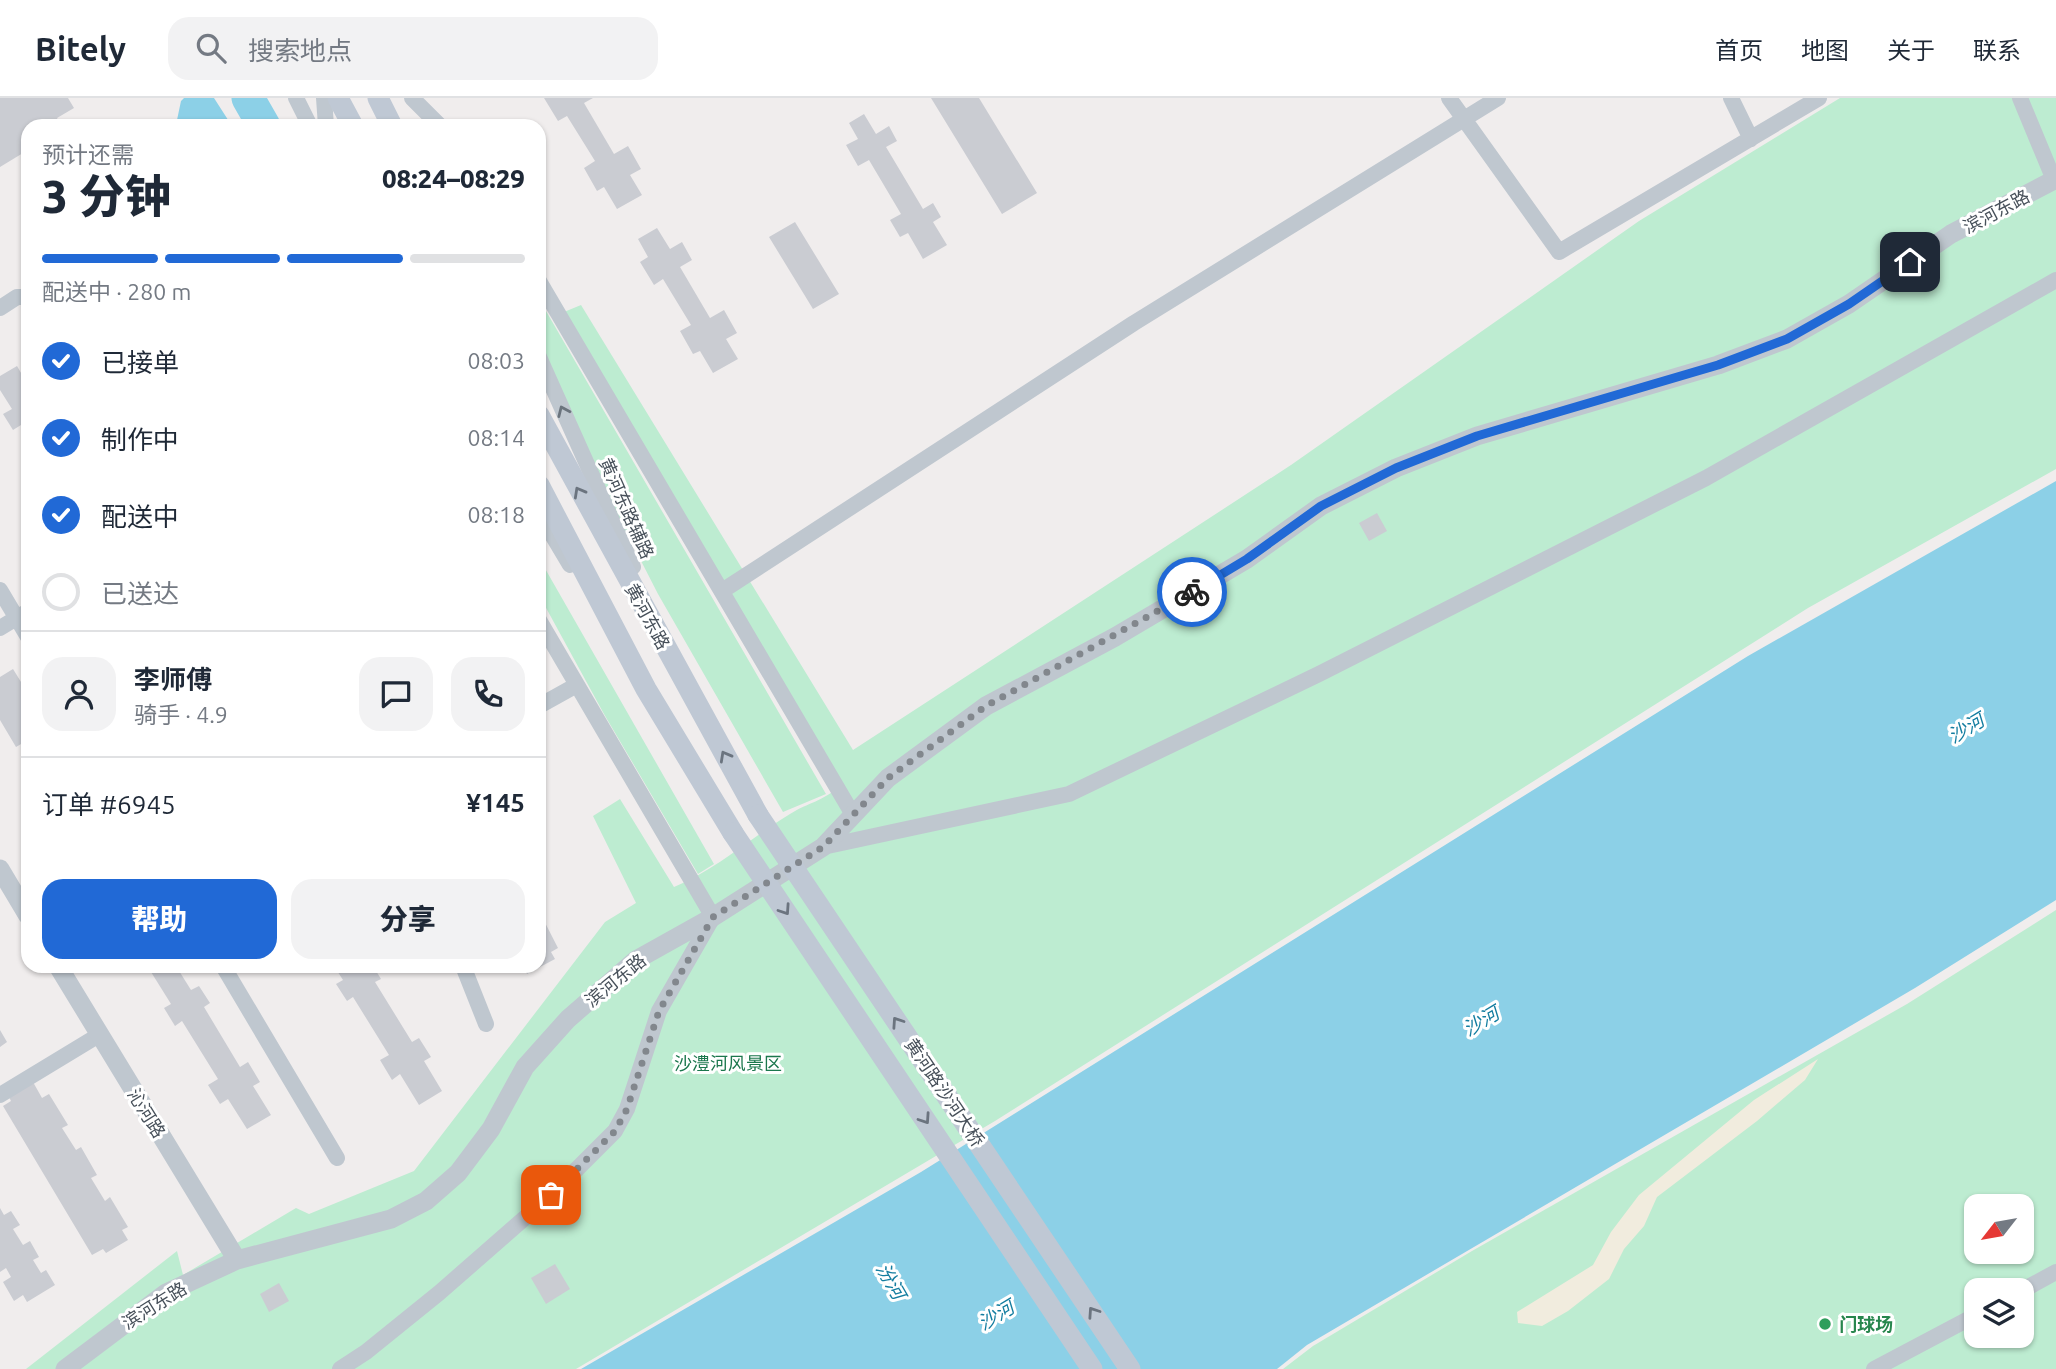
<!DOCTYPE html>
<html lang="zh">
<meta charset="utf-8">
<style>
body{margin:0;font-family:Ubuntu,"Noto Sans SC",sans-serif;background:#f2f2f3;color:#1f2937;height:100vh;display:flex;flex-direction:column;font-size:26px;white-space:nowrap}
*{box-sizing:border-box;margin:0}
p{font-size:23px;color:#747a83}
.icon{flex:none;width:38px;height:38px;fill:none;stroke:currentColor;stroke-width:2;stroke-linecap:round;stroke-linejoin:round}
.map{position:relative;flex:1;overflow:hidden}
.details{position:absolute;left:21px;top:21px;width:525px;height:854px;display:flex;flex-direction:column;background:#fff;border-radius:21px;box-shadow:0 2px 5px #0004}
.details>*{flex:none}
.needle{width:46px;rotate:239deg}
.fabs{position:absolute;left:1964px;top:1096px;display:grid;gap:14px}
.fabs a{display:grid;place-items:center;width:70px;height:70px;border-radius:14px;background:#fff;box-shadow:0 2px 5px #0004;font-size:35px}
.pin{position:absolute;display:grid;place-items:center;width:60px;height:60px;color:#fff;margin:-30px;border-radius:14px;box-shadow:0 4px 10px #0006}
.courier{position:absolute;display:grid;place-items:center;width:70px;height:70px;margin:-35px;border:5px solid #2169d6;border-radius:50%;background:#fff;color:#222;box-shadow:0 2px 9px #0007}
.summary em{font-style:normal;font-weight:800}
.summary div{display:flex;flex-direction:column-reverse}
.summary{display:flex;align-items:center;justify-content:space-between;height:119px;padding:0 21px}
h1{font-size:46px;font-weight:800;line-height:52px}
.bar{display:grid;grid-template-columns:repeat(4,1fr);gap:10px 7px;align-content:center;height:84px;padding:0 21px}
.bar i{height:9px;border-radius:5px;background:#e0e1e3}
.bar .active{background:#2169d6}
.bar p{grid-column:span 4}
.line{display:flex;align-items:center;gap:18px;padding:0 21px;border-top:2px solid #e0e1e3}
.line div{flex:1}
.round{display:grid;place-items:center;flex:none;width:74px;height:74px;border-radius:21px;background:#f2f2f3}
ol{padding:0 21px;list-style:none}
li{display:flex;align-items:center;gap:21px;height:77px}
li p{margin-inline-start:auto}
li .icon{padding:7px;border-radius:50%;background:#2169d6;color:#fff;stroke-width:4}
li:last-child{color:#747a83}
li i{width:38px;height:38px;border:4px solid #e0e1e3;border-radius:50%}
.cta{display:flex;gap:14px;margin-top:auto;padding:14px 21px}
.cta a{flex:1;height:80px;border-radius:21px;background:#2169d6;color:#fff;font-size:28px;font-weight:800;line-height:80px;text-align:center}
.cta a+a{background:#f2f2f3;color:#1f2937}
header{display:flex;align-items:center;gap:42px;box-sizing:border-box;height:98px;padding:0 35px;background:#fff;border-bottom:2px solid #e0e1e3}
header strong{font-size:33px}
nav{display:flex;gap:38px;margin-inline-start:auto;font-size:24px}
.search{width:490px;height:63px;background:#f2f2f3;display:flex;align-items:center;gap:18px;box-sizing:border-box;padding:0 24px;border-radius:21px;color:#747a83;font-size:26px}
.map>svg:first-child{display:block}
.green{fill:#bdecd1;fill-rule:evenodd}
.sand{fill:#f1ecde}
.water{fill:#8cd0e7}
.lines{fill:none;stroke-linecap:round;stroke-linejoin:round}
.river{stroke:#8cd0e7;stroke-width:33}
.building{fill:#caccd2}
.minor{stroke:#bfc7cf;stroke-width:16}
.tertiary{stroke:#bfc7cf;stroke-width:19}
.secondary{stroke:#bfc8d4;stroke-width:21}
.secondary-bridge{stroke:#bfc8d4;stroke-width:21}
.oneway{stroke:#6b747d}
.oneway2{stroke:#6b747f}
.done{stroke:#82878d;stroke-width:7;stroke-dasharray:0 12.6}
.route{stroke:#2169d6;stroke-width:9}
.leisure-dot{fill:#2e9e5b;stroke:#fff;stroke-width:2.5}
.labels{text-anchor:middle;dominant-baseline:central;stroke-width:6;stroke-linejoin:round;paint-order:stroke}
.street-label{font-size:18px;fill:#47505a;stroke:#fff}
.park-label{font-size:18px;fill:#1b774d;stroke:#fff}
.leisure-label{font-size:18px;font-weight:bold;fill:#27864d;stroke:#fff;text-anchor:start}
.water-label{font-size:19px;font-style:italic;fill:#137da0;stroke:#fff}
</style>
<header>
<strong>Bitely</strong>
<div class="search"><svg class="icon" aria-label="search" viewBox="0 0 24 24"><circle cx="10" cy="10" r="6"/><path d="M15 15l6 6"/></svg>搜索地点</div>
<nav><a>首页</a><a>地图</a><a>关于</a><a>联系</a></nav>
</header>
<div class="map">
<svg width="2056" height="1271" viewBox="0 0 2056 1271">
<rect width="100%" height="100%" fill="#f0eded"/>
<path class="green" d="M1840 0H2056V371L1808 510 995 1023 576 1271H26L177 1153 183 1177 296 1110 309 1116 414 1073 605 824 636 805 593 718 620 701 674 789C717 771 750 740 790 716 809 704 822 704 841 687L564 214 581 207 853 652 1291 367 1639 123Z
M539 201 826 696 783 714 658 496 596 375 539 250Z
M539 460 714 766 698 776 604 616 539 497Z
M2056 812V1271H1283L1313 1248 1472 1153 1907 906ZM1976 1108H2021V1153H1976ZM1976 1192H2021V1237H1976Z"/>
<path class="sand" d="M1818 961 1805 982 1757 1023 1657 1099 1644 1128 1624 1151 1609 1181 1568 1213 1542 1228 1518 1225 1517 1214 1593 1167 1611 1134 1639 1097 1754 1002Z"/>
<path class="water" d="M184 0H214L232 28H181L177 22 181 3Z
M2056 383V802L1915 890 1307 1247 1277 1271H581L921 1074 1748 558Z"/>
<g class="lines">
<path class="river" d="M248 0 264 28"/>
</g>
<path class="building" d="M0 0H68L74 10 57 20 61 28H28V52L0 69Z
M544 0H593L584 5 614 56 628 48 641 71 630 77 642 97 617 111 604 89 597 93 584 70 595 63 567 18 558 23Z
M931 0H979L1037 95 1002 116Z
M864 16 876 36 889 28 897 43 886 49 923 111 933 105 941 119 933 124 947 147 923 161 908 135 900 139 890 122 901 116 869 62 858 68 846 47 858 41 849 25Z
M795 124 839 196 813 211 769 139Z
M657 130 670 151 682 144 692 162 680 169 710 220 724 212 737 235 726 241 738 261 713 275 700 253 693 256 680 233 691 227 663 181 654 187 640 164 648 159 638 141Z
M17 268 28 287V340L21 327 13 332 3 316 12 311 0 292V278Z
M1377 415 1387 433 1369 443 1359 425Z
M13 571 26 592 28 590V642L16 649 0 622V579Z
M539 813 558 850 551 854 555 861 527 876 523 868H539Z
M162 868H176L191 892 199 888 210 905 204 909 240 969 248 964 260 984 253 988 271 1017 247 1031 228 1001 220 1006 208 987 218 981 182 923 175 928 164 910 171 906 151 874Z
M334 868H373L381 881 375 884 412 944 419 940 431 959 424 963 442 993 419 1007 400 976 392 982 380 962 389 957 353 899 347 903 336 886 343 882Z
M0 932 7 944 0 949Z
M33 984 42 1000 49 996 68 1027 62 1030 76 1052 81 1049 97 1077 91 1080 105 1103 110 1099 128 1129 122 1132 128 1142 106 1155 103 1151 92 1157 3 1008 11 1003 9 999Z
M0 1110 4 1117 11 1113 20 1127 13 1131 23 1147 30 1143 39 1159 33 1162 41 1175 46 1172 55 1187 27 1204 23 1197 14 1203 3 1184 11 1179 6 1170 0 1174Z
M555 1166 570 1191 546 1206 531 1180Z
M279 1185 289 1203 269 1214 260 1196Z"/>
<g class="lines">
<path class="minor" d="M296 0 310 28
M324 0 326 28
M412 0 440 28
M1449 0 1559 154 1819 0
M1731 0 1751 41
M2020 0 2054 82
M539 183 852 715
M0 210 17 199H28
M539 259 633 469
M539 415 570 467
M0 492 28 539
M722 493 1134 225 1498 0
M0 530 28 513
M539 608 575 588
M823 749 1069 696 1319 576 1706 380 2056 182
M223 868 337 1060
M463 868 486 926
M0 997 99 937
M2021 1193 2056 1174
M340 1271 366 1254 439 1195 551 1097 615 1033 627 1011 659 913 713 819 539 522
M1874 1271 1976 1217"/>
<path class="tertiary" d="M0 771 28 818
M58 868 237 1162
M65 1271 166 1195 237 1162 391 1121 426 1103 458 1075 491 1031 525 969 568 921 636 862 713 819 823 749 888 680 986 608 1115 539 1247 461 1321 408 1396 370 1477 338 1718 267 1787 241 1849 206 1951 136 2056 81"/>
<path class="secondary" d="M338 0 353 28
M378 0 392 28
M539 317 758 717
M539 387 646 591 733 735"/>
<path class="secondary-bridge" d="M758 717 1130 1271
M733 735 1092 1271"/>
</g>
<defs><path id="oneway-chevron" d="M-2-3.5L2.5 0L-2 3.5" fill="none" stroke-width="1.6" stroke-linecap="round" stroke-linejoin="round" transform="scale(1.75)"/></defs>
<use class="oneway" href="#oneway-chevron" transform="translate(563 313) rotate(-114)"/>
<g class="oneway2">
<use href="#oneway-chevron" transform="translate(579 394) rotate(-119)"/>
<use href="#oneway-chevron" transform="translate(725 658) rotate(-119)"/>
<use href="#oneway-chevron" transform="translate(785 812) rotate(56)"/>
<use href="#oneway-chevron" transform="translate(897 924) rotate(-124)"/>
<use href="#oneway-chevron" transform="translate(925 1021) rotate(56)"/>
<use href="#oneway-chevron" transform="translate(1093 1214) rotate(-124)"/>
</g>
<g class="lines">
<path class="done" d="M551 1097 615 1033 627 1011 659 913 713 819 823 749 888 680 986 608 1192 494"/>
<path class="route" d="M1192 494 1247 461 1321 408 1396 370 1477 338 1718 267 1787 241 1849 206 1910 164"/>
</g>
<circle class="leisure-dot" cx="1825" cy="1226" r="7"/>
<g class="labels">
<g class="street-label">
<text transform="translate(1996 113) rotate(-28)">滨河东路</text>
<text transform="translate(627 410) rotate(66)">黄河东路辅路</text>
<text transform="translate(648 518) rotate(61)">黄河东路</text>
<text transform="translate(615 882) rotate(-39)">滨河东路</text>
<text transform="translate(945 994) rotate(56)">黄河路沙河大桥</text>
<text transform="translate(147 1015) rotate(58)">沁河路</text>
<text transform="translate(154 1207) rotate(-32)">滨河东路</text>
</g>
<g class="park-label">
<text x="728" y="965">沙澧河风景区</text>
</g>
<g class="leisure-label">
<text x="1839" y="1226">门球场</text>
</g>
<g class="water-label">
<text transform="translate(1966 630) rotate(-31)">沙河</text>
<text transform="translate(1481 923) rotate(-31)">沙河</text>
<text transform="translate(891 1183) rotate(60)">汾河</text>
<text transform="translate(996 1217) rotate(-31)">沙河</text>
</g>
</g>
</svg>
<div class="fabs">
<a><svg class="needle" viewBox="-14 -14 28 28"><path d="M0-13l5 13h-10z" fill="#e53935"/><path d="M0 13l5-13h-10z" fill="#747a83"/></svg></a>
<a><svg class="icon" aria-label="layers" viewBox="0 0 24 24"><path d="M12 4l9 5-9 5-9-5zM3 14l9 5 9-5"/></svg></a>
</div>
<div class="pin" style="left:551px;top:1097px;background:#ea580c"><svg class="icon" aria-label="bag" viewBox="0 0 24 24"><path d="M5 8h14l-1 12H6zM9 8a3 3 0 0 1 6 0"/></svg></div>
<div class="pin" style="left:1910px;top:164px;background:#1f2937"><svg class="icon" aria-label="home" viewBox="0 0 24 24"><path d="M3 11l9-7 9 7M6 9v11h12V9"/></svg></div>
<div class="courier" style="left:1192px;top:494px"><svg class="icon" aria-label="bike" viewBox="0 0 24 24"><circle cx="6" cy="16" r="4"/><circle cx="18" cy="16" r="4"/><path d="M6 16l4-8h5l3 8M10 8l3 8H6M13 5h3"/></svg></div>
<section class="details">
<div class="summary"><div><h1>3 分钟</h1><p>预计还需</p></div><em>08:24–08:29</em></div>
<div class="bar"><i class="active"></i><i class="active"></i><i class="active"></i><i></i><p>配送中 · 280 m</p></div>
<ol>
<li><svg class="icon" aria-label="check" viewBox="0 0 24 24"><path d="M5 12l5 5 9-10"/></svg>已接单<p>08:03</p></li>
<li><svg class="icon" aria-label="check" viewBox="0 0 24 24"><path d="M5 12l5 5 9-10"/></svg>制作中<p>08:14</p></li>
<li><svg class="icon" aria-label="check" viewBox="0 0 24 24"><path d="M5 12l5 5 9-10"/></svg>配送中<p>08:18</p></li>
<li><i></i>已送达</li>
</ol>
<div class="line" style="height:126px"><a class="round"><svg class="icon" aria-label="person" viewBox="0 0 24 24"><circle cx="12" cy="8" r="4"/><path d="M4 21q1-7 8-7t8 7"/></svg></a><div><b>李师傅</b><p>骑手 · 4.9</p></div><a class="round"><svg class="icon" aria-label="chat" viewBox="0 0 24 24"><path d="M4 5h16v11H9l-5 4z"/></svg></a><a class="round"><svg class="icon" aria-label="phone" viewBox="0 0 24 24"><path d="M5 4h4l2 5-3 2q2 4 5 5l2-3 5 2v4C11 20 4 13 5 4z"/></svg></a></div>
<div class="line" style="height:91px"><div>订单 #6945</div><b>¥145</b></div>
<div class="cta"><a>帮助</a><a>分享</a></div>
</section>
</div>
